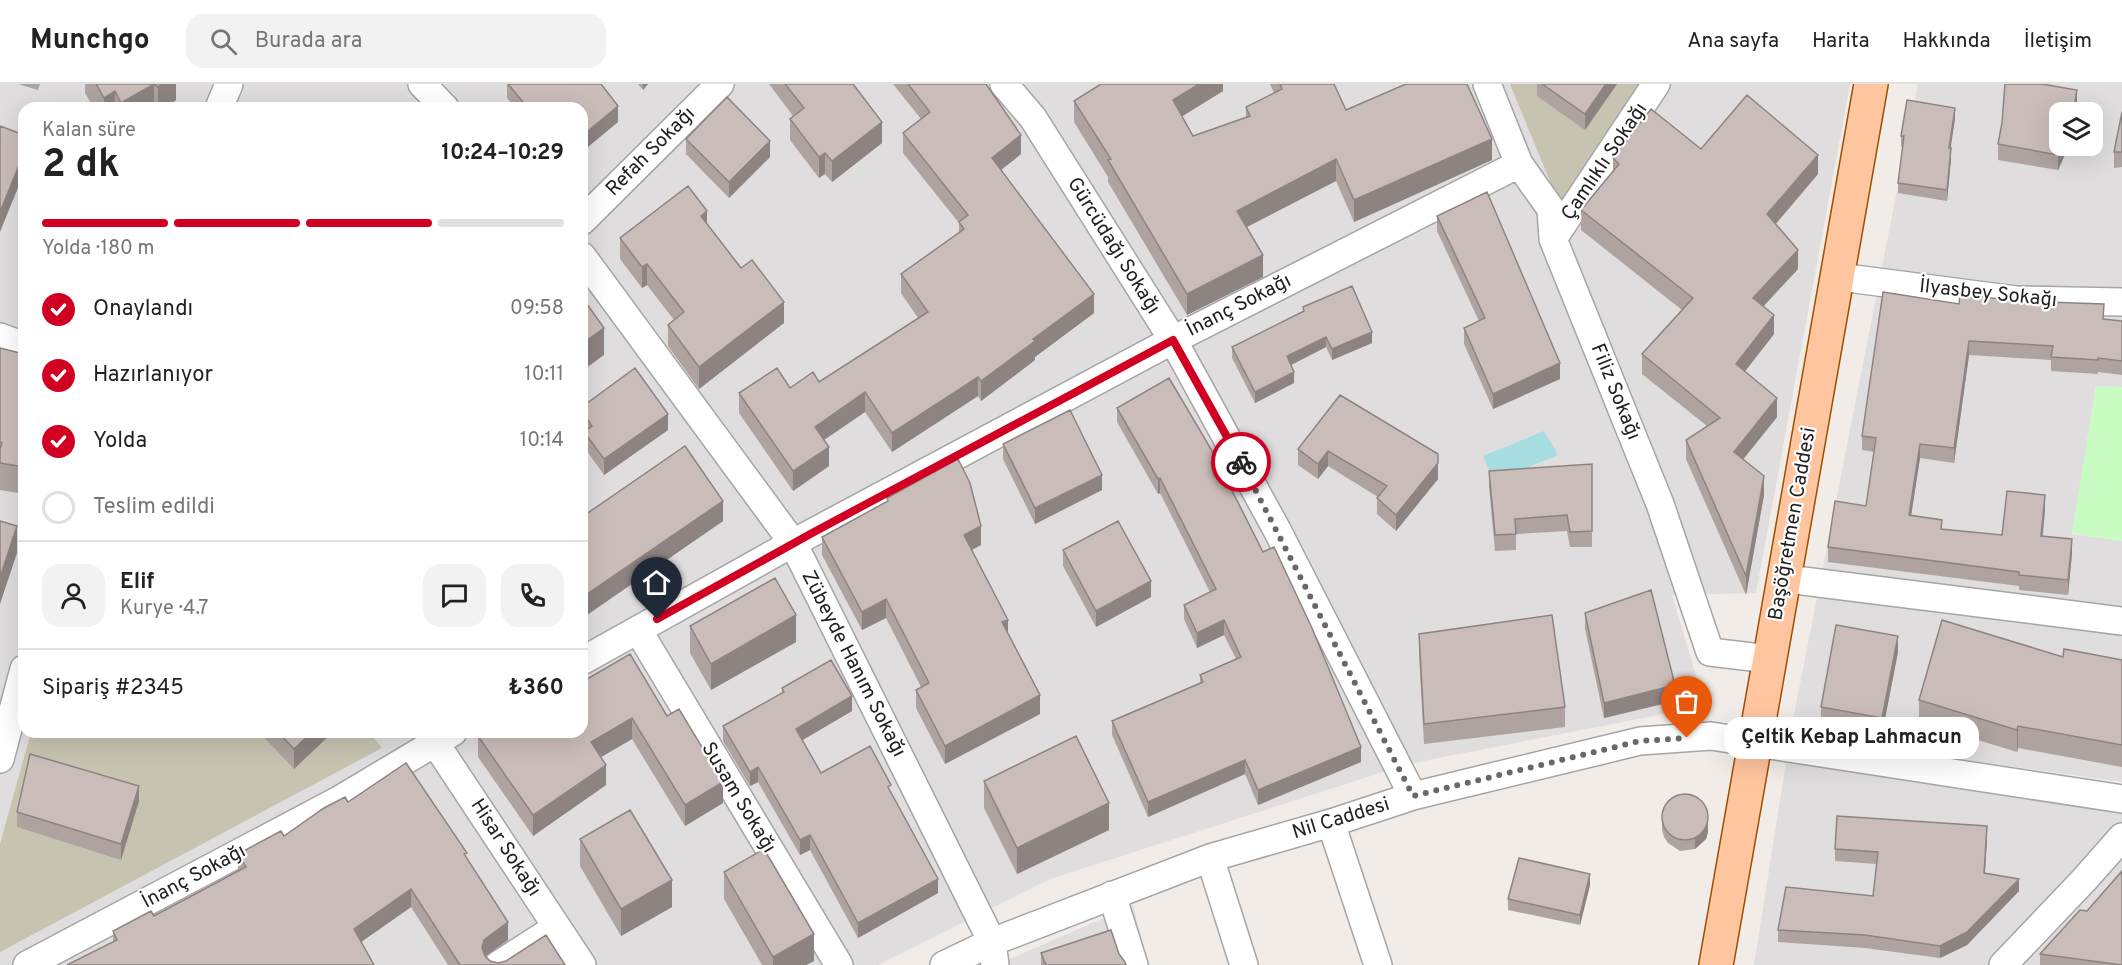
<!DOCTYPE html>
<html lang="tr">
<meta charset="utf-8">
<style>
body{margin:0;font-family:Overpass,sans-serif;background:#f2f2f2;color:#222;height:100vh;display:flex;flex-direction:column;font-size:22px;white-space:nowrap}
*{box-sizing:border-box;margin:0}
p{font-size:20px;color:#767676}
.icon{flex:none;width:33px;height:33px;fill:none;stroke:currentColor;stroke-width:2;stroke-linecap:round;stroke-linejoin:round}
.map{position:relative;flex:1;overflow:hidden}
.panel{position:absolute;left:18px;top:18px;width:570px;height:636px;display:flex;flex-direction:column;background:#fff;border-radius:18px;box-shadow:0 6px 24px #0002}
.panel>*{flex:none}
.buttons{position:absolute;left:2049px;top:18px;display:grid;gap:12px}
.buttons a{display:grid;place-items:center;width:54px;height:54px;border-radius:12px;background:#fff;box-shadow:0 6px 24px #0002;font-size:30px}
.pin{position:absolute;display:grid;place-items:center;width:51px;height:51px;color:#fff;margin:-62px -26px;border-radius:50% 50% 50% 0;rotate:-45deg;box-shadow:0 0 6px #0007}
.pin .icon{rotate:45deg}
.courier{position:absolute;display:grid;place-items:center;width:60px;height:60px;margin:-30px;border:4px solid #d10023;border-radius:50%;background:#fff;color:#222;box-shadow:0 2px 8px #0007}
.bubble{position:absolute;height:42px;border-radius:18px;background:#fff;box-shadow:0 6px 24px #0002;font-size:20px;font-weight:700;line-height:42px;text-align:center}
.summary em{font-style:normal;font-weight:700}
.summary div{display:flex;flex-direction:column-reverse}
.summary{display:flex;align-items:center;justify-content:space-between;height:102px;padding:0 24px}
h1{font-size:39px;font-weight:700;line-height:45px}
.bar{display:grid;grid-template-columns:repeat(4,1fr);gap:9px 6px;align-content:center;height:72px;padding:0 24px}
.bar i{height:8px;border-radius:4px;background:#e0e0e0}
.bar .current{background:#d10023}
.bar p{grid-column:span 4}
.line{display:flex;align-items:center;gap:15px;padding:0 24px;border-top:2px solid #e0e0e0}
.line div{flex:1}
.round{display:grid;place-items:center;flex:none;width:63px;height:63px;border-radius:18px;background:#f2f2f2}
ol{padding:0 24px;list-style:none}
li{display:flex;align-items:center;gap:18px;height:66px}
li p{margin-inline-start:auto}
li .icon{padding:6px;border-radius:50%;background:#d10023;color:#fff;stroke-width:4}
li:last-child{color:#767676}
li i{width:33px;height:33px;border:3px solid #e0e0e0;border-radius:50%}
header{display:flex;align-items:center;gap:36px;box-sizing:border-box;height:84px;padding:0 30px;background:#fff;border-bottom:2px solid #e0e0e0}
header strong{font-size:28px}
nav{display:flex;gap:33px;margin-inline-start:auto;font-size:21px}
.search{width:420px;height:54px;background:#f2f2f2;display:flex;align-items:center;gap:15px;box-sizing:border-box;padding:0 21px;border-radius:18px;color:#767676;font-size:22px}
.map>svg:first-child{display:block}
.residential{fill:#dfddde;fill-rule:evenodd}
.construction{fill:#c7c3b1}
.park{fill:#c8fcc3}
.water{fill:#a5dde1}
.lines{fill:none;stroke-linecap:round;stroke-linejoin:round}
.minor-casing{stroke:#a5a5a5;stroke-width:30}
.major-casing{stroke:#9d4f00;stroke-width:36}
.minor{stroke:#fff;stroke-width:27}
.major{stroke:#ffc59e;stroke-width:33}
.wall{fill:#aea39f}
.shaded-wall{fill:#8d8482}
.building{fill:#cabdb9;stroke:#8d8482;stroke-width:1.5}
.done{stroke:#6a6866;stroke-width:6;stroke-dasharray:0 10.8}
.route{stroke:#d10023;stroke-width:8}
.labels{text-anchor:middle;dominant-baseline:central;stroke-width:4.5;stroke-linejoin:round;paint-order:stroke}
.street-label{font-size:20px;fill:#212121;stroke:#fff}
</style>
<header>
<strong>Munchgo</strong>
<div class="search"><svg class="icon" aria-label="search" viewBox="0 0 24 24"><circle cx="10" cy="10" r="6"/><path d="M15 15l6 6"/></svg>Burada ara</div>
<nav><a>Ana sayfa</a><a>Harita</a><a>Hakkında</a><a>İletişim</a></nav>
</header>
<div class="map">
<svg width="2122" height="881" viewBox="0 0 2122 881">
<rect width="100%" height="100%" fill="#f1ece7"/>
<path class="residential" d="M0 0H1850L1756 509 1672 511 1705 622 1408 680 1050 795 878 881H0ZM24 24H582V648H24Z
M1918 0H2122V303L2096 302 2072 450 2122 457V698L1790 651ZM2060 28H2092V62H2060Z
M1787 672 2122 725V881H1754Z
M1133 821 1148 881H1009L1008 876Z"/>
<path class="construction" d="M1510 0H1651L1563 129Z
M31 648H369L382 664 0 868V760Z"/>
<path class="park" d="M2096 302 2122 303V457L2072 449Z"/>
<path class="water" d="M1544 347 1558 371 1494 397 1483 372Z"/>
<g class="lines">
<defs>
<path id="minor" d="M422 0 445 24
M1004 0 1033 34 1173 256 1277 446 1413 712
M1487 0 1519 80 1551 125 1553 155 1660 420 1710 568 1769 575
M219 24 229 0
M582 137 720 0
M1553 155 1656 0
M582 172 793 459 992 858 995 881
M1855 195 2016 216 2122 218
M0 253 24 262
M1803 497 2122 537
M638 546 839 881
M582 577 793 459 1173 256 1519 80
M428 648 582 881
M0 675 24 585
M1331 739 1378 881
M1210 774 1244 881
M1112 811 1134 881
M27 881 339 716 453 648
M498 881 557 843
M944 881 992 858 1210 774 1331 739 1413 712 1640 657 1711 652 2122 715
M2003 881 2084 796 2122 753"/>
<path id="major" d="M1716 881 1871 0"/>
</defs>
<use href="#minor" class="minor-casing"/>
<use href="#major" class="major-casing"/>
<use href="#minor" class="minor"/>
<use href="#major" class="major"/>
</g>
<path class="wall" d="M18 0H40L38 6Z
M85 0H176V16L166 24H94L85 9Z
M507 0H601L618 38 582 24H515L507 14Z
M638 0H648L643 6Z
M769 0H853L882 59 832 98 825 90 819 94 790 56V35L793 32Z
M893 0H986L1021 70 1001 86 1094 229 1035 273V276L981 317 978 312 892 368 865 328 824 356 829 382 793 407 739 329V309L790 304 819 298 918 234 901 209V190L959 149V139L903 69V49L921 35Z
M1223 0V7L1182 32 1193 52 1246 33V23L1274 9 1270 0H1334L1346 26 1492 76 1354 138 1336 97 1247 143 1263 193 1187 231 1108 98V93L1074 38V17Z
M1537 0H1617L1585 46 1537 12Z
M2077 22 2060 62H2069L2058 86 1998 76V60Z
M2122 28V83L2114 84V68Z
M1955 35 1950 64 1951 75 1947 117 1898 109V99L1903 63H1901V52Z
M686 55 770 73 729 114 686 70Z
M1701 65 1818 90 1776 140 1798 185 1764 222 1774 250 1745 287 1777 333 1743 375 1764 411 1746 511 1686 375V356L1707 342 1642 290V270L1682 226 1581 146V126L1613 88V74Z
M1437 132 1560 295 1493 325 1464 260V244L1479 237 1437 147Z
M707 140 784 239 699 305 668 262V241L674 236 647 201 642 204 620 175V154Z
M1959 220 2122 237V291L2098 288V290L2051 287V276L1969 271 1954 379 1920 374 1911 432 1942 445 2002 451 2045 425 2043 452 2072 469 2068 511 2019 506V502L1828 478V463L1866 422 1874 368 1862 366V352Z
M1303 223 1372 259 1332 276 1326 263 1291 281 1294 299 1255 319 1232 274V263L1303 228Z
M0 264 24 270V410L0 406Z
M1340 311 1438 395 1396 447 1377 430V414L1378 413 1328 382 1318 395 1298 381V365Z
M582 323 668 346 604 391 584 363 585 347 582 343Z
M1117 324 1361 678 1258 721 1245 690 1148 733 1112 651V637L1200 599V591L1236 575 1224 551 1197 564 1184 535V521L1210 508 1160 409 1158 410 1117 338Z
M1003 360 1102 406 1035 440 1003 375Z
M1592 380V463H1570L1567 447 1516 450V466L1495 467 1489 403V387Z
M887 414 981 461 972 466 1008 549 1040 630 945 680 916 624V606L921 603 886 534 862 546 822 471V453L887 418Z
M582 433 723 437 584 533 582 529Z
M1063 466 1151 513 1096 543 1063 482Z
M1585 529 1675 617 1604 634 1585 545Z
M690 542 796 558 711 606 690 569Z
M1419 550 1565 623V643L1424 660 1419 570Z
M1898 568 1882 650 1821 639V623Z
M2122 576V683L2018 664 2017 668 1919 638V616Z
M582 598 667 632 723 719 685 742 632 655 601 673 606 701 533 752 478 673V652L582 648Z
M782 604 852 627 802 656 821 689 891 708 938 809 858 854 810 766 800 771 758 698 750 702 723 657V642L782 610Z
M259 648H333L294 685Z
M984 697 1109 746 1017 790 984 724Z
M139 717 121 776 17 743V728Z
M348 718 467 774 508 856 485 873 490 877 498 879 565 881H448L411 823 361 858H113V847L154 832 238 787V770L284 752Z
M1708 729V748L1706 755 1695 765 1680 767 1668 759 1664 753 1662 746V735Z
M580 755 672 823 621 852 580 782Z
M1987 755 1985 789 2019 807 1967 861 1940 874 1865 864 1778 858V846L1873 812 1877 780 1835 777V765Z
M724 788 814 877 806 881H762L724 815Z
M1590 801 1580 841 1508 826V815Z
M2087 827 2122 881H2040V870Z
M1041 869 1119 870 1126 881H1041Z"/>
<path class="shaded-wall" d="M154 0V24H121V19Z
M162 0H176V16L166 24H158V3Z
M643 0H648L643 6Z
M1199 0H1223V7L1173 38V16Z
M1606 0H1617L1585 46V30Z
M2077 6V22L2076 28H2073Z
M115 7V24H104V14Z
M618 22V38L582 68V52Z
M1955 24V35L1949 75V64Z
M882 38V59L832 98V77Z
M1021 51V70L992 93V74Z
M1492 55V76L1354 138V116Z
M770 57V73L729 114V98Z
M2063 62H2069L2058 86V71Z
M1951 64V75L1947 117V106Z
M24 69V89L0 148V128Z
M825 69V90L819 94V73Z
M1818 71V90L1767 150V130Z
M1336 75V97L1237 148V127Z
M707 127V148L701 132Z
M1798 166V185L1753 233V214Z
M1263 171V193L1187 231V210Z
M647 180V201L642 204V183Z
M1094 210V229L1035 273V276L981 317V297L1033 255Z
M784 218V239L699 305V283Z
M1774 231V250L1736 299V280Z
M604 244V271L582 287V260Z
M1372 248V259L1332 276V265Z
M1326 253V263L1287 283V272Z
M1969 257V271L1954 379V364Z
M1560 279V295L1493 325V310Z
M1294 288V299L1255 319V308Z
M978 293V312L892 368V349Z
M865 308V328L815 362V343Z
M1777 314V333L1734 387V368Z
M668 330V346L604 391V375Z
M1920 360V374L1909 445V431Z
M829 363V382L793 407V387Z
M1328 367V382L1318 395V380Z
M1438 379V395L1396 447V431Z
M1102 391V406L1035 440V424Z
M1764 392V411L1746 511V492Z
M1160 394V409L1158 410V395Z
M2045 411V425L2041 466V452Z
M723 417V437L584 533V512Z
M17 442V469L0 520V493Z
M981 442V461L964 470V451Z
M2072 455V469L2068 511V496Z
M1151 497V513L1096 543V527Z
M886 515V534L862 546V528Z
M796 531V558L711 606V580Z
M1008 536V554L1002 538Z
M1224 536V551L1197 564V549Z
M1898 552V568L1882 650V634Z
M1675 601V617L1604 634V619Z
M1040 611V630L945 680V662Z
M852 612V627L796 660V645Z
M632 634V655L591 679V658Z
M2018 642V664L2017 668V646Z
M312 648H333L294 685V665Z
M1361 663V678L1258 721V706Z
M1245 676V690L1148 733V718Z
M606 681V701L533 752V731Z
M758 683V698L750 702V688Z
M723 698V719L685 742V721Z
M139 702V717L121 776V760Z
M1109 719V746L1017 790V764Z
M1708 737V748L1706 755 1695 765V755Z
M1987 742V755L1984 802V789Z
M810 751V766L800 771V756Z
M1590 790V801L1580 841V831Z
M938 795V809L858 854V839Z
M2019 795V807L1967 861 1940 874V862Z
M672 796V823L621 852V825Z
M411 805V823L354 863V845Z
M508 838V856L484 873 482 864 484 856Z
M814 850V877L806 881H773V873Z"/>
<path class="building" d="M96 0H154L121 19 115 7 104 14Z
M154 0H162L158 3Z
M508 0H601L618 22 582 52V24H528Z
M785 0H853L882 38 832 77 825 69 819 73 790 35 804 24Z
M908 0H986L1021 51 992 74 1094 210 1033 255 1035 257 981 297 978 293 892 349 865 308 815 343 829 363 793 387 739 309 777 284 790 304 813 288 819 298 928 228 901 190 964 145 959 138 968 131 903 49 930 28Z
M1101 0H1199L1173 16 1193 52 1250 32 1246 23 1282 5 1280 0H1334L1346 26 1406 0H1467L1492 55 1354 116 1336 75 1237 127 1263 171 1187 210 1108 76 1111 75 1074 17Z
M1542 0H1606L1585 30Z
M2005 0H2042L2077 6 2073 28H2060V62H2063L2058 71 1998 60 2002 39Z
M1747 11 1818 71 1767 130 1798 166 1753 214 1774 231 1736 280 1777 314 1734 368 1764 392 1746 492 1686 356 1720 334 1642 270 1693 214 1581 126 1619 80 1613 74 1651 25 1701 65Z
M727 13 770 57 729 98 686 55Z
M1907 16 1955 24 1949 64H1951L1947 106 1898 99 1904 52H1901Z
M2122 28V68H2114Z
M0 42 24 51V69L0 128Z
M688 102 707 127 701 132 741 184 752 176 784 218 699 283 668 241 684 228 647 180 642 183 620 154Z
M1487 108 1560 279 1493 310 1464 244 1485 234 1437 132Z
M1352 202 1372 248 1332 265 1326 253 1287 272 1294 288 1255 308 1232 263 1304 227 1303 223Z
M1883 208 1959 220 1960 210 2016 217 2104 220 2103 235 2122 237V277L2098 274V276L2051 273 2053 262 1969 257 1954 364 1920 360 1909 431 1942 436 1941 445 2002 451 2007 407 2045 411 2041 452 2072 455 2068 496 2019 491V488L1828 463 1835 417 1866 422 1876 354 1862 352Z
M582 213 604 244 582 260Z
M0 264 24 270V383L0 379V365L2 359 0 358Z
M635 284 668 330 604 375 584 348 592 342 582 328V323Z
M1169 294 1211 365 1263 468 1274 463 1312 544 1361 663 1258 706 1245 676 1148 718 1112 637 1203 598 1200 591 1241 573 1224 536 1197 549 1184 521 1216 505 1160 394 1158 395 1117 324Z
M1340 311 1438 370V379L1396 431 1377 414 1387 402 1328 367 1318 380 1298 365Z
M1070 326 1102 391 1035 424 1003 360Z
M685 362 723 417 584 512 582 509V433Z
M958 375 970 399 981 442 964 451 1008 536 1002 538 1040 611 945 662 916 606 929 599 886 515 862 528 822 453 888 417 887 414Z
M1592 380V447L1570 448 1567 431 1515 435 1516 450 1495 451 1489 387Z
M0 437 17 442 0 493Z
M1118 437 1151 497 1096 527 1063 466Z
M775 494 796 531 711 580 690 542Z
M1651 506 1675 601 1604 619 1585 529Z
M1552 531 1565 623 1424 640 1419 550Z
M1942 536 2063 573 2064 565 2122 576V661L2018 642 2017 646 1919 616Z
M1836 541 1898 552 1882 634 1821 623Z
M630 570 667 632 679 625 723 698 685 721 632 634 591 658 606 681 533 731 478 652 484 648H582V598Z
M831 576 852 612 796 645 821 689 870 662 891 701 888 703 938 795 858 839 810 751 800 756 758 683 750 688 723 642 784 608 782 604Z
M278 648H312L294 665Z
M1076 652 1109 719 1017 764 984 697Z
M30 670 139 702 121 760 17 728Z
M406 679 467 769 464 770 508 838 484 856 482 864 485 872 490 877 498 879 506 877 546 851 565 881H460L411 805 354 845 374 881H67L117 856 113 847 151 827 154 832 246 783 238 770 281 747 284 752 324 724 345 713 348 718Z
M1662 733a23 23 0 1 1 46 0a23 23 0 1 1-46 0Z
M630 726 672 796 621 825 580 755Z
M1837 732 1987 742 1984 789 2019 795 1967 848 1940 862 1865 851 1778 846 1786 803 1873 812 1878 768 1835 765Z
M764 765 814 850 773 873 724 788Z
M1519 774 1590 790 1580 831 1508 815Z
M2122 787V881L2040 870 2080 826 2087 827Z
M1111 846 1119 870 1125 878 1126 881H1046L1041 869Z"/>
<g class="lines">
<path class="done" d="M1241 378 1413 712 1640 657 1687 654"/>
<path class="route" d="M657 535 814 448 1173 256 1241 378"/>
</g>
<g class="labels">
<g class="street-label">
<text transform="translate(651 68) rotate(-45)">Refah Sokağı</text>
<text transform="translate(1605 78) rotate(-56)">Çamlıklı Sokağı</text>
<text transform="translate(1113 162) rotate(58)">Gürcüdağı Sokağı</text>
<text transform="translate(1988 210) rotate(6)">İlyasbey Sokağı</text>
<text transform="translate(1239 222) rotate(-27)">İnanç Sokağı</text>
<text transform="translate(1615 308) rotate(68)">Filiz Sokağı</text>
<text transform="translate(1793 440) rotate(-80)">Başöğretmen Caddesi</text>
<text transform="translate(853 580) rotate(63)">Zübeyde Hanım Sokağı</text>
<text transform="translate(738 714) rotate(59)">Susam Sokağı</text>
<text transform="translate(1341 735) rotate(-17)">Nil Caddesi</text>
<text transform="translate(505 764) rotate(57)">Hisar Sokağı</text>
<text transform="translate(194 793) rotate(-28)">İnanç Sokağı</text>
</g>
</g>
</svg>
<div class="buttons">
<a><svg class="icon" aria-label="layers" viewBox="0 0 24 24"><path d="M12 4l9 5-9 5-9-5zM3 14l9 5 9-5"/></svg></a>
</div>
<div class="pin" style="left:1687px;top:654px;background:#ea580c"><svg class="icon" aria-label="bag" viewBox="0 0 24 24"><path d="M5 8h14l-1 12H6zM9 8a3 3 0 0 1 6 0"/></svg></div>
<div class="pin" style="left:657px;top:535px;background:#1f2937"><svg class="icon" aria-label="home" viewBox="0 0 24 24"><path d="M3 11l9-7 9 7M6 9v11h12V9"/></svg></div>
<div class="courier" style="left:1241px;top:378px"><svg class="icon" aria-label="bike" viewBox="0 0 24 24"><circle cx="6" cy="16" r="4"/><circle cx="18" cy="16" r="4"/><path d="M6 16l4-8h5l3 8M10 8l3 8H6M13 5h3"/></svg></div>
<div class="bubble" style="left:1724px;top:633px;width:255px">Çeltik Kebap Lahmacun</div>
<section class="panel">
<div class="summary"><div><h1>2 dk</h1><p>Kalan süre</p></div><em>10:24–10:29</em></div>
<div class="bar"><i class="current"></i><i class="current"></i><i class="current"></i><i></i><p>Yolda · 180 m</p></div>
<ol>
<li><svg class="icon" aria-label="check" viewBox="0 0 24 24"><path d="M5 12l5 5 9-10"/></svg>Onaylandı<p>09:58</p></li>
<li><svg class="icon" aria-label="check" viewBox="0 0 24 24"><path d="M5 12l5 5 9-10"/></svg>Hazırlanıyor<p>10:11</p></li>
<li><svg class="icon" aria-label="check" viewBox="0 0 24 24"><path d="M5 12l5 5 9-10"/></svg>Yolda<p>10:14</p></li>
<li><i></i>Teslim edildi</li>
</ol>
<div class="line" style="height:108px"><a class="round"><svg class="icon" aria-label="person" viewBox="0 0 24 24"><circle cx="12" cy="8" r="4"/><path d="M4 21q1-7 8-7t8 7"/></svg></a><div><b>Elif</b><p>Kurye · 4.7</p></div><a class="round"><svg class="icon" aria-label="chat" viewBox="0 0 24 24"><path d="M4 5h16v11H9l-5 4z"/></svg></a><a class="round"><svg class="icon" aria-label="phone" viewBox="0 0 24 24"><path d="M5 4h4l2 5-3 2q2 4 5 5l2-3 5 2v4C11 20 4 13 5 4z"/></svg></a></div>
<div class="line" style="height:78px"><div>Sipariş #2345</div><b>₺360</b></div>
</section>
</div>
